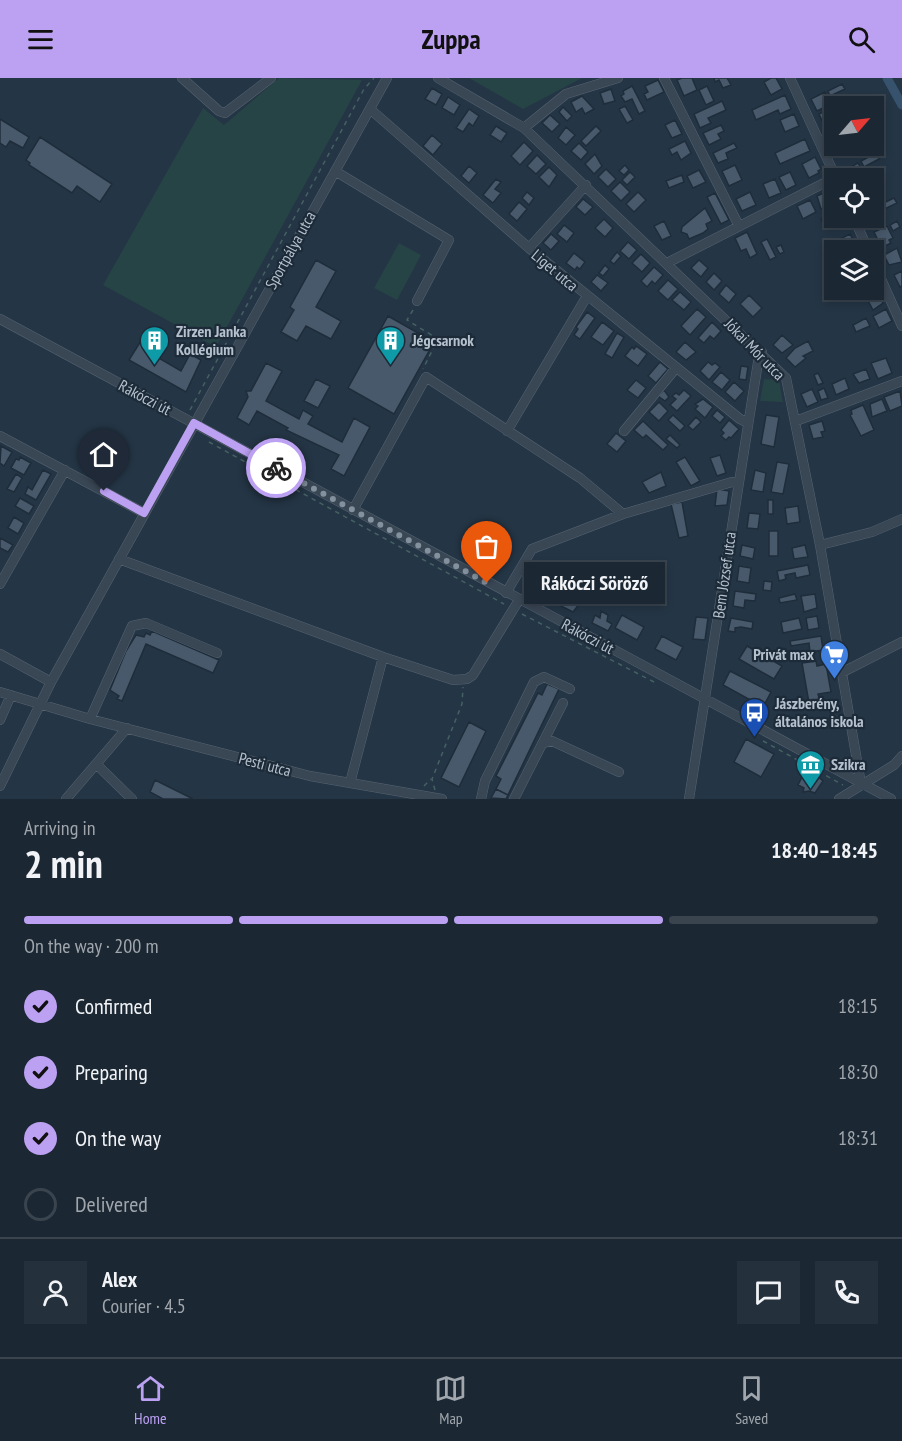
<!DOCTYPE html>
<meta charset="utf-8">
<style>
body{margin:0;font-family:"PT Sans Narrow",sans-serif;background:#24303c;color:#f1f3f6;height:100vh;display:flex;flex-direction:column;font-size:22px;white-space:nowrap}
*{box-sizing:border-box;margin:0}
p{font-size:20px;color:#a0a6ac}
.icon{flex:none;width:33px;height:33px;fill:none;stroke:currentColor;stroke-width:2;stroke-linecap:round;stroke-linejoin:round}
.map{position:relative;height:721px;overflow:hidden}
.details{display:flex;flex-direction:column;background:#1b2834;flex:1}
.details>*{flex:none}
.needle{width:39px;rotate:62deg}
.buttons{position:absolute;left:824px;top:18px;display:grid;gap:12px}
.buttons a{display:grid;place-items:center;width:60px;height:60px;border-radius:0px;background:#1b2834;box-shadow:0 3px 9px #0003,0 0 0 2px #39444f;font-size:30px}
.pin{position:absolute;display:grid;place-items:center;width:51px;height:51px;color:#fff;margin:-62px -26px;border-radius:50% 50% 50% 0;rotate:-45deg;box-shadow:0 0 6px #0007}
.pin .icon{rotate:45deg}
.courier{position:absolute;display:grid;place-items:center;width:60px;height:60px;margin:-30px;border:4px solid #bca0f2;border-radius:50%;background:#fff;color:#222;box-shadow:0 2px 8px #0007}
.bubble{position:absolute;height:42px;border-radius:0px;background:#1b2834;box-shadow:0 3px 9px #0003,0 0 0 2px #39444f;font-size:20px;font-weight:800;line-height:42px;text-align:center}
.head em{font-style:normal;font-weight:800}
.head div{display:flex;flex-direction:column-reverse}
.head{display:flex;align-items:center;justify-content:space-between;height:102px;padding:0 24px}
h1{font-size:39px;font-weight:800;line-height:45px}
.bar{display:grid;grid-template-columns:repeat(4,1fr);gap:9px 6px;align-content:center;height:72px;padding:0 24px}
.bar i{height:8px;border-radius:4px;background:#39444f}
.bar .on{background:#bca0f2}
.bar p{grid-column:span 4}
.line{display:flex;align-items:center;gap:15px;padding:0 24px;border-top:2px solid #39444f}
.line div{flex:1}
.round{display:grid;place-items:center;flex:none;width:63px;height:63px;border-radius:0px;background:#24303c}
ol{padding:0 24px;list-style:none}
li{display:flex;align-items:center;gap:18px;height:66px}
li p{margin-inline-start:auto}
li .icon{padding:6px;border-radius:50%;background:#bca0f2;color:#111;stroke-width:4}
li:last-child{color:#a0a6ac}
li i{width:33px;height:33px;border:3px solid #39444f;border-radius:50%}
header{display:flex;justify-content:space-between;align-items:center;height:78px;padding:0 24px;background:#bca0f2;color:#111;font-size:27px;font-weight:800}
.dock{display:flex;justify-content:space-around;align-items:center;height:84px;border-top:2px solid #39444f;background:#1b2834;font-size:16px;color:#a0a6ac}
.dock a{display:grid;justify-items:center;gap:3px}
.dock .on{color:#bca0f2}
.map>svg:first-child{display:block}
.green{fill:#264445}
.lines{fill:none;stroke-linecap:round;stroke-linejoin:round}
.canal{stroke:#36526d;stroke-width:9}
.building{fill:#48596b;stroke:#1f2d3b;stroke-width:1.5}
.minor-casing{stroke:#576471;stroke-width:10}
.path{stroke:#456162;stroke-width:1.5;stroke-dasharray:4.5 4.5;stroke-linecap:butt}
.minor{stroke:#394654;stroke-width:9}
.done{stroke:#83909e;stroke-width:6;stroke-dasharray:0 10.8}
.route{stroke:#bca0f2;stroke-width:8}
.labels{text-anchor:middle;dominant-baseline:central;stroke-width:4.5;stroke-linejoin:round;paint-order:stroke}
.street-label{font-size:16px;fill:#b6c1ce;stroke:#1d2b39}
.poi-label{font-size:16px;font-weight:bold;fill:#b6c1ce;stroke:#1d2b39;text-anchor:start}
</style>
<header><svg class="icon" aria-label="menu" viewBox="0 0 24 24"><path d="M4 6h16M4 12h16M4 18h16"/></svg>Zuppa<svg class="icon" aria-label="search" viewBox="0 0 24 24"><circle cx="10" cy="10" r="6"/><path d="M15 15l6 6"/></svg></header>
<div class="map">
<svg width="902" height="721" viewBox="0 0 902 721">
<rect width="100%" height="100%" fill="#243545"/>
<path class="green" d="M279 0 362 2 216 269 103 207 203 30 224 47Z
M469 0H582L523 31Z
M399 165 421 177 397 222 374 210Z
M764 301 779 302 783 324 760 323Z"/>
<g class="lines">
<path class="canal" d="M887 0 902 27"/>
</g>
<path class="building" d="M682 0H692L697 12 684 18 677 2Z
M714 0H727L731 7 723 10 719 2 715 4Z
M771 0H776L782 11 771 17 764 4Z
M658 2 664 14 647 22 644 16 648 14 645 8Z
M842 6 845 11 830 18 828 13Z
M632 8 645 33 639 36 632 21 625 24 621 18 624 16 623 13Z
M707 8 714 23 706 27 699 12Z
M432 10 442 16 436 27 425 21Z
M611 11 615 23 604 26 600 15Z
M825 14 831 26 817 33 811 21Z
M785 17 791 31 780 36 778 32 756 42 752 32Z
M582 18 594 31 585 36 582 30 576 34 571 24Z
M448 19 460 27 454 37 442 30Z
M849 22 853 28H839L838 27Z
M722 23 726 32 708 40 711 45 700 50 694 36Z
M625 28 633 42 627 45 619 31Z
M563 29 572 38 567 43 559 34Z
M833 29 834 42 824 47 819 36Z
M469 31 479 38 473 48 469 45 463 54 456 50Z
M794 36 799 48 785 54 780 42Z
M550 37 560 46 552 54 542 45Z
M0 41 29 59 23 70 10 63 6 69 0 65Z
M675 42 682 56 672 60 665 47Z
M721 47 724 53 718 56 721 61 709 67 703 55Z
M496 48 507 55 501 64 490 57Z
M596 48 601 53 586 68 581 63Z
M834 48V61L831 62 826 51Z
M566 49 575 57 566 67 558 60Z
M432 57 442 66 433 77 423 68Z
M40 59 112 106 100 124 77 108 72 115 29 87 30 85 26 82Z
M805 61 810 73 780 86 775 75Z
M685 63 691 75 681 82 677 74 672 77 669 71Z
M524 64 533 73 520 87 511 78Z
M579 65 588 74 581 82 571 73Z
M734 65 737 70 726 75 728 81 718 85 713 75Z
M833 68H850L851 76 839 79Z
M876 75 879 81 864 89 861 83Z
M595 76 602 88 594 96 585 86Z
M537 77 546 86 536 96 527 88Z
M815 79 821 91 818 93 819 95 809 100 802 86Z
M858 85 864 96 862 99 849 100 845 92Z
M625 87 629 92 624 97 619 93Z
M735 87 742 102 729 108 722 93Z
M469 88 477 95 469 105 461 98Z
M549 89 557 97 549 109 539 99Z
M606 91 616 101 608 109 598 99Z
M699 92 706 104 693 110 687 98Z
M630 94 635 99 627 107 622 102Z
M790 94 796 107 786 112 779 99Z
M682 97 684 104 669 110 666 103Z
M496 101 501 104 495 111 501 115 493 125 483 117Z
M775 101 781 115 769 120 763 106Z
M620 104 630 114 621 123 611 113Z
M830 112 834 125 821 131 817 118Z
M527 114 534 120 529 127 522 120Z
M638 114 646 122 634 134 626 126Z
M750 114 756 127 742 133 736 121Z
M715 115 729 142 721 146 707 119Z
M894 120 897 125 878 134 882 142 870 146 867 140H873V130Z
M583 121 593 129 585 137 576 129Z
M810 122 816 134 803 141 797 128Z
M519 124 527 131 517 143 509 136Z
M705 130 712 143 706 146 708 151 703 155 689 161 687 156 681 154 682 149Z
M834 135V140H842L845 146 826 151 821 141Z
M604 141 613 150 605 159 595 150Z
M664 143 671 158 662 162 654 148Z
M897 143 900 149 893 153 890 147Z
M564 147 574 155 567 164 557 156Z
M887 148 893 160 889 162 891 165 885 168 883 164 880 166 874 154Z
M747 154 757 176 750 180 746 171 741 173 735 160Z
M551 156 559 163 551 172 543 165Z
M850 156 856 168 850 172H843L838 162Z
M767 161 776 179 770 182 761 164Z
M835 163 839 170 827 176 823 168Z
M628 164 637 172 629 181 620 173Z
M781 167 784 174 780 176 776 169Z
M897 170 902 184 889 187 884 177Z
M617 174 621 178 614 186 610 183Z
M574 175 585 184 580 191 577 189 575 192 566 185Z
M641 176 650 185 642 194 632 185Z
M316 182 336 193 316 229 341 243 331 261 306 248 297 263 281 254 294 232 290 229Z
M699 182 708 190 701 199 691 190Z
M605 187 609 191 603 198 599 195Z
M654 189 663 197 655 206 652 203 647 209 641 203Z
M902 193V208L900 209 894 197Z
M714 195 722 203 714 212 706 204Z
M597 197 608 205 601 213 591 204Z
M668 202 678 211 668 222 658 213Z
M726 207 736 216 729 225 719 216Z
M680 214 691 224 684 232 672 222Z
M877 214 883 225 873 232 866 219Z
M749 217 762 230 753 239 740 226Z
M697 231 706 239 690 257 681 248Z
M886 231 892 243 879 250 873 238Z
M587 234 595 240 580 261 574 257 578 251 576 249Z
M388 238 434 264 394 336 348 310Z
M866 240 870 248 856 254 853 247Z
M602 244 614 253 603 267 591 259Z
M712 244 721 253 714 261 710 258 704 265 698 260Z
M147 253 158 259 150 275 181 293 190 276 201 282 186 314 129 282Z
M617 255 624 259 612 280 605 276Z
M782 257 793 267 782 275 773 267Z
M808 263 813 273 803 278 806 280 795 289 786 280 795 270Z
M685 264 696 274 686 282 676 274Z
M636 268 647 276 638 288 625 278 632 269 634 271Z
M886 280 892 295 878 301 871 285Z
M660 284 668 291 656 305 648 298Z
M708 284 712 287 715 285 720 289 709 302 700 293Z
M266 285 282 293 266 323 299 341 303 332 313 338 308 346 342 364 354 340 370 349 344 398 331 391 339 377 286 352 288 350 257 333 249 347 237 340 248 319 246 313H251Z
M741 288 748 289 746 302 739 301Z
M866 291 870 301 859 305 853 296Z
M721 294 730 302 722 312 712 304Z
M818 295 823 305 818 307 814 297Z
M845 300 849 311 836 317 832 306Z
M316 301 330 308 318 330 304 323Z
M636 302 646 310 638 320 627 312Z
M734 304 744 313 735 323 725 314Z
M824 310 828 320 821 322 818 313Z
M812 311 818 324 807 329 801 316Z
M664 312 669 319 665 323 658 318Z
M684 312 691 318 677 333 670 327 676 321 672 318 676 315 679 317Z
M900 313 902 328 890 333 884 319Z
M703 321 713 329 705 340 695 331 698 328 695 326Z
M882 321 887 333 872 339 870 326Z
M659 324 668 333 659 343 649 334Z
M863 327 874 352 861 358 850 337 852 336 851 332Z
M717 332 725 339 720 345 712 338Z
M673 337 685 348 680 353 668 342Z
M766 337 779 339 774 369 761 366Z
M696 339 701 344 693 352 688 348Z
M729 342 739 351 731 360 729 359 726 362 721 358 724 355 721 352Z
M643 343 668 367 663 372 646 357 643 360 634 352Z
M822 343 825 353 821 354 823 359 813 361 809 347Z
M616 355 626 363 617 374 607 366Z
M670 357 680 367 677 370 666 361Z
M1 368 12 374 4 388 0 385Z
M720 377 726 395 717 398 710 380Z
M20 379 31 385 24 397 11 390 16 381 19 382Z
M685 379 700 403 691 408 676 384Z
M777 384 789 386 783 416 771 414Z
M43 392 51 396 36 422 25 416 28 409 32 412Z
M755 392 766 395 763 414 751 412Z
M661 394 666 408 649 415 642 404Z
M16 396 22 400 14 414 7 411Z
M717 411 729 413 727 427 715 428Z
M20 420 34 428 29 436 15 428Z
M768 422H773V436H768Z
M682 424 688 458 679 460 671 426Z
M798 428 800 444 787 446 785 430Z
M749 435 760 436 758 451 747 450Z
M14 439 24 445 18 456 8 450Z
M769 453H778V478H769Z
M0 460 13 467 8 474 0 470Z
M742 467 755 470 753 481 740 478Z
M805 467 808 479 794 481 792 470Z
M808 487 810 497 796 500 795 495 785 497 786 501 779 503 777 493Z
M739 488 751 490 749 505 737 503Z
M544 495 565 506 558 519 537 508Z
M628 497 650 509 639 525 622 515Z
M764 503 772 504 771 513 763 512Z
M735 513 756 516 755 523 745 522 744 530 733 528Z
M567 514 583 521 573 534 561 528Z
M795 516 797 522 780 525 779 520Z
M815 516 817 530 804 534 801 518Z
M601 533 608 537 607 543 612 546 608 553 592 545 595 537 600 540Z
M622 537 644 549 637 562 615 550Z
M817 538 819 550 808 552 806 540Z
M696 539 708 540 705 562 693 561Z
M731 540 753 544 752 551 741 549 735 550V554L728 553Z
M799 540 802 551 783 555 781 544Z
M152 553 219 582 213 595 146 566 122 623 117 621 119 618 110 612 126 573 136 557 144 559 146 555 150 557Z
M662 558 683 569 676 582 655 571Z
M821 558 823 572 810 574 809 565 791 568 790 563Z
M747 568 782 588 774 601 739 581Z
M816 583 817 588 826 586 831 614 818 616 820 623 809 625 802 585Z
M730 593 771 614 763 629 723 607Z
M547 606 559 611 508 717 496 711 501 701 496 698 538 615 542 617Z
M469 644 486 653 459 709 441 700Z
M746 661 774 676 761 699 734 684Z
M805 693 814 695 823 703 815 715 809 713 803 714 804 710 798 707Z
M155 702 193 721H163L150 714Z
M496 711 508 717 506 721 491 720Z"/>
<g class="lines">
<defs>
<path id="minor" d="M182 0 219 33 225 35 271 0
M438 0 524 50 786 300 820 467 861 706
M664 0 739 148
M790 0 836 100
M370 31 529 170 740 341 748 345
M524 50 566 16 618 0
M335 93 449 162 417 223
M854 140 868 172
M529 170 586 107
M873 183 902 248
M667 185 836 99
M0 241 891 721
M796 343 902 303
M507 353 587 218
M624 353 676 290
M0 358 144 435
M353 432 426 299 580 400 623 436
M820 467 872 454 902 441
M119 481 383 579 453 602 467 601 473 597 519 522
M0 506 65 392
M506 515 532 471 623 436 732 404 738 405
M0 576 51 604
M841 595 902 564
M0 614 90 641 310 698 442 721
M90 641 132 548 146 545 217 575
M0 642 11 617
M544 665 552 663 619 694
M97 687 132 721
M350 705 383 579
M0 708 51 604 387 0
M66 721 127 650
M481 721 485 703 534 604 544 599 570 611
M514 721 563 625
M689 721 759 278 762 274
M839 721 894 687 902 678"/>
</defs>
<use href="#minor" class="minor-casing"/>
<path class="path" d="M413 232 407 242 438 261 423 291
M190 332 364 11 374 0
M209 364 504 526
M522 536 656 605
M763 663 843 707
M424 708 431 701
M435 712 432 701 462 626 463 609"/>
<use href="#minor" class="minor"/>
</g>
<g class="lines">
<path class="done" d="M276 390 487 505"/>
<path class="route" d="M104 413 144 435 194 345 276 390"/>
</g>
<defs>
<symbol id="building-pin" viewBox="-11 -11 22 30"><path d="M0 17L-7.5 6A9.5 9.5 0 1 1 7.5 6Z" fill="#0f9aa8" stroke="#1d2b39"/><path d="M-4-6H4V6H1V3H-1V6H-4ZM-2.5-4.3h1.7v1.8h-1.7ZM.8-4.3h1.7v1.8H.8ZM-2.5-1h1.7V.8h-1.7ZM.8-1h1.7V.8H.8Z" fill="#fff"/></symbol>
<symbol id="supermarket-pin" viewBox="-11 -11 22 30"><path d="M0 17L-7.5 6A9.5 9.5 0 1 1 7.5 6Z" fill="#3f7fe0" stroke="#1d2b39"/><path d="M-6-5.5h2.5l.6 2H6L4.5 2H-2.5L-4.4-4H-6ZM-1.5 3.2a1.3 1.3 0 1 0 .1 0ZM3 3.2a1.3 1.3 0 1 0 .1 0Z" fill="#fff"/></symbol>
<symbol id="bus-pin" viewBox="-11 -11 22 30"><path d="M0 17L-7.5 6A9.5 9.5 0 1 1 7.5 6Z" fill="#1a4fb4" stroke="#1d2b39"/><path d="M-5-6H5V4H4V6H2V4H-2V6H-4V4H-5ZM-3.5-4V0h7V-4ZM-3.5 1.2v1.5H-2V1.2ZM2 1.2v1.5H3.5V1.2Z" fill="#fff"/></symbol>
<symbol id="museum-pin" viewBox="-11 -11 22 30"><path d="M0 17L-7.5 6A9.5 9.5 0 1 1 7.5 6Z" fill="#0f9aa8" stroke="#1d2b39"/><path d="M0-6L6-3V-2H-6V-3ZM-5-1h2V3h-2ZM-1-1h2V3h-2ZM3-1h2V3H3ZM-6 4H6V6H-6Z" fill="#fff"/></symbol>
</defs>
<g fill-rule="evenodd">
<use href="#building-pin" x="138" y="246" width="33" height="45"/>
<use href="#building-pin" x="374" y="246" width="33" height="45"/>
<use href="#supermarket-pin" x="818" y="560" width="33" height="45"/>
<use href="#bus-pin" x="738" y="618" width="33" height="45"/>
<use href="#museum-pin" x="794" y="670" width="33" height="45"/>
</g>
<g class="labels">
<g class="street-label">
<text transform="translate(290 172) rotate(-61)">Sportpálya utca</text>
<text transform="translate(555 192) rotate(40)">Liget utca</text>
<text transform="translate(755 271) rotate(46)">Jókai Mór utca</text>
<text transform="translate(145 319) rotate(28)">Rákóczi út</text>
<text transform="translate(724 497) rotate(-82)">Bem József utca</text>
<text transform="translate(588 558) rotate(28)">Rákóczi út</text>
<text transform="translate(265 686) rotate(15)">Pesti utca</text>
</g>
<g class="poi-label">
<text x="176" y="253">Zirzen Janka<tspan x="176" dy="18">Kollégium</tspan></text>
<text x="412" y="262">Jégcsarnok</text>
<text x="814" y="576" text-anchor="end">Privát max</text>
<text x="775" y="625">Jászberény,<tspan x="775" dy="18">általános iskola</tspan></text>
<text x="831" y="686">Szikra</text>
</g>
</g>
</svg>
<div class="buttons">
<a><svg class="needle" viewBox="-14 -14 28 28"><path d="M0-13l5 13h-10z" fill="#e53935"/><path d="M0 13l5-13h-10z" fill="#a0a6ac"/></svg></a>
<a><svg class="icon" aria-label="locate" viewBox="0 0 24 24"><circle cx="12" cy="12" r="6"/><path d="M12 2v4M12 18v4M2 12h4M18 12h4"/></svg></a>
<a><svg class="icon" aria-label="layers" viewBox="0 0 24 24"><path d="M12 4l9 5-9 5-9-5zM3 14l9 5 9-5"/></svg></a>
</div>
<div class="pin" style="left:487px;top:505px;background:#ea580c"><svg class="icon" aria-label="bag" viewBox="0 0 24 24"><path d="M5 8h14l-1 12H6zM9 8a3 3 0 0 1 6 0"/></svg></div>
<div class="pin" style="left:104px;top:413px;background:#1f2937"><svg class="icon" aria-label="home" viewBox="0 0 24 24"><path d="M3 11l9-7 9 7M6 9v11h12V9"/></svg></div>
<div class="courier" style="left:276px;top:390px"><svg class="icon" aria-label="bike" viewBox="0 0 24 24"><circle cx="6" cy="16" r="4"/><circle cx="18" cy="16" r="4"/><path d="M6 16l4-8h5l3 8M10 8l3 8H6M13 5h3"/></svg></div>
<div class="bubble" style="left:524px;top:484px;width:141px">Rákóczi Söröző</div>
</div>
<section class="details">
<div class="head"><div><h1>2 min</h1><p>Arriving in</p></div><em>18:40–18:45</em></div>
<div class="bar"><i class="on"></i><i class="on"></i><i class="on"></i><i></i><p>On the way · 200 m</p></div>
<ol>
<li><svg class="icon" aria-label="check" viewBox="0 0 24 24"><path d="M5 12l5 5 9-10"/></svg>Confirmed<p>18:15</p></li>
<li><svg class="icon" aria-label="check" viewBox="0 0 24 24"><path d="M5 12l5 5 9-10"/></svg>Preparing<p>18:30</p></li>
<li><svg class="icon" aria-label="check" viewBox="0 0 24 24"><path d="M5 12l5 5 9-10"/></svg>On the way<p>18:31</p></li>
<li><i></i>Delivered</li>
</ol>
<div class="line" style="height:108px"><a class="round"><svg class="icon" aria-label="person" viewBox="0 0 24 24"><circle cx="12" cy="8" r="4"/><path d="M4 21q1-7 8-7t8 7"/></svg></a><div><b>Alex</b><p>Courier · 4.5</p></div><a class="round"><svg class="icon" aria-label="chat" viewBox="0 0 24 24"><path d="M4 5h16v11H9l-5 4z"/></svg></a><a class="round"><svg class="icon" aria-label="phone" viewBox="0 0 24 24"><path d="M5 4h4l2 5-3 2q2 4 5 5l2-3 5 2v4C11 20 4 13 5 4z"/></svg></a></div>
</section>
<nav class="dock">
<a class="on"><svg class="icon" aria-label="home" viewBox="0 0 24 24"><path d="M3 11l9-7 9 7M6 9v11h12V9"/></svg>Home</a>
<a><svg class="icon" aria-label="map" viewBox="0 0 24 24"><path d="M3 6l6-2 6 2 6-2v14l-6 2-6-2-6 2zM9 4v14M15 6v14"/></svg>Map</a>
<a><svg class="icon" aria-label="saved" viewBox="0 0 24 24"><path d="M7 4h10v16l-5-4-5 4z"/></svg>Saved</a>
</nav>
